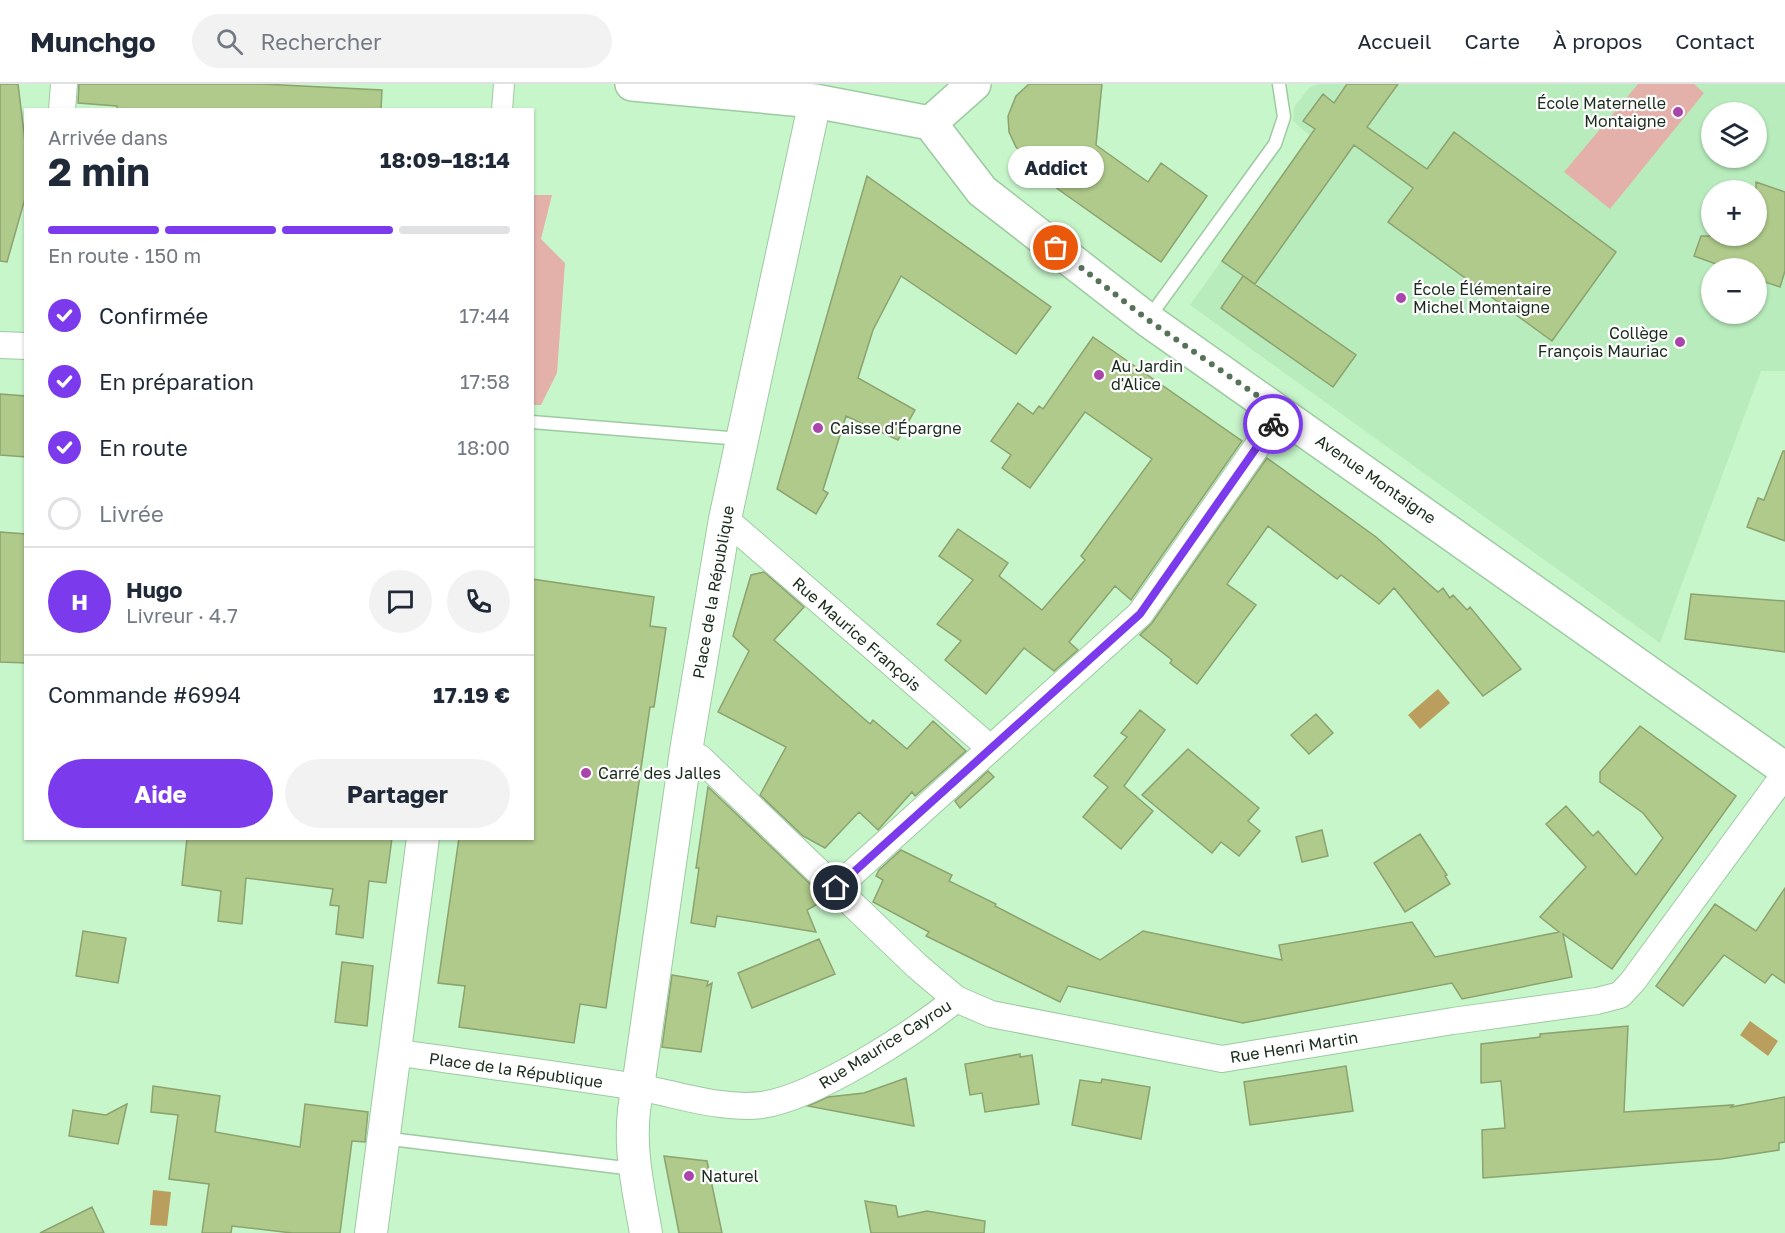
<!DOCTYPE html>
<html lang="fr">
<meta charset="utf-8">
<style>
body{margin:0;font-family:"Golos Text",sans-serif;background:#f2f2f3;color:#1f2937;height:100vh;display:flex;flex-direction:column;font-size:22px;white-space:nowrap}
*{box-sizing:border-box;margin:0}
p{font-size:20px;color:#747a83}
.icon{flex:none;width:33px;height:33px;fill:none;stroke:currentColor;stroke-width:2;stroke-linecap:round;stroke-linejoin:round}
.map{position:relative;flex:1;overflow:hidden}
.details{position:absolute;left:24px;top:24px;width:510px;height:732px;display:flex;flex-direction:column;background:#fff;border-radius:0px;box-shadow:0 2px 4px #0004}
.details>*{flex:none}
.fabs{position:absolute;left:1701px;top:18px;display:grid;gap:12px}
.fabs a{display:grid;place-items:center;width:66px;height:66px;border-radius:50%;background:#fff;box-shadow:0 2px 4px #0004;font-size:30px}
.pin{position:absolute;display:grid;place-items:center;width:51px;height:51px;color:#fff;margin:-26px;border:3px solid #fff;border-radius:50%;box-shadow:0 2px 6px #0007}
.courier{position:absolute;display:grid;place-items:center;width:60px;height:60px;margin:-30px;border:4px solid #7c3aed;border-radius:50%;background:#fff;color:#222;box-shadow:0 2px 8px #0007}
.bubble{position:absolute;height:42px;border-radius:21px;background:#fff;box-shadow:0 2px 4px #0004;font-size:20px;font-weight:700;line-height:42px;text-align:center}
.head em{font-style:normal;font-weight:700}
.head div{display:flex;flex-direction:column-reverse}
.head{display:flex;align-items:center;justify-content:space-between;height:102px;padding:0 24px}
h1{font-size:39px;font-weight:700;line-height:45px}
.bar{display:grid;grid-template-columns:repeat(4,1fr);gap:9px 6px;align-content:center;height:72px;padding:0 24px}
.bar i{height:8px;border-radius:4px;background:#e0e1e3}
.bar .current{background:#7c3aed}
.bar p{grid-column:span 4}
.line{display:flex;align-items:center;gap:15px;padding:0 24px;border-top:2px solid #e0e1e3}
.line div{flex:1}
.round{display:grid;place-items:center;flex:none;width:63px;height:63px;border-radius:32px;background:#f2f2f3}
ol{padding:0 24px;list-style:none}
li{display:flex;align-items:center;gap:18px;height:66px}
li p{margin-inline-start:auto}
li .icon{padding:6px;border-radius:50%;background:#7c3aed;color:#fff;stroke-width:4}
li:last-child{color:#747a83}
li i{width:33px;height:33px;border:3px solid #e0e1e3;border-radius:50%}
.primary-button{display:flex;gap:12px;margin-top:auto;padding:12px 24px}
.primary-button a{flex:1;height:69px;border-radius:36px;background:#7c3aed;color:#fff;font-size:24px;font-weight:700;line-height:69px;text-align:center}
.primary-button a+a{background:#f2f2f3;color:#1f2937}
header{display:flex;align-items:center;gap:36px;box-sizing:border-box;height:84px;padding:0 30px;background:#fff;border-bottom:2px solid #e0e1e3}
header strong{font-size:28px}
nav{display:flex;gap:33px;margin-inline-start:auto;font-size:21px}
.search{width:420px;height:54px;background:#f2f2f3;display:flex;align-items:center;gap:15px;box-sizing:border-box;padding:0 21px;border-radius:33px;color:#747a83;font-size:22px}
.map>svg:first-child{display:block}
.built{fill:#b8ecbc;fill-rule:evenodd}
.green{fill:#e4b1aa}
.water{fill:#ba9e5e}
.building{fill:#afca8b;stroke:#8ca26f;stroke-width:1.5}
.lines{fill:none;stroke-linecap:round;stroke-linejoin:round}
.service-casing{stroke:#9dcaa1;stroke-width:15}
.pedestrian-casing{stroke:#9dcaa1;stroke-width:22}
.minor-casing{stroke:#9dcaa1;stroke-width:28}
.tertiary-casing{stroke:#9dcaa1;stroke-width:34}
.secondary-casing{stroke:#9dcaa1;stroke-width:36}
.service{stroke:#fff;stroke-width:12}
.pedestrian{stroke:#fff;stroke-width:20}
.minor{stroke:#fff;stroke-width:26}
.tertiary{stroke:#fff;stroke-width:32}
.secondary{stroke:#fff;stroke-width:33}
.done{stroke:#567259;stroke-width:6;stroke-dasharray:0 10.8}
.route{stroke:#7c3aed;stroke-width:8}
.poi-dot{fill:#a945ab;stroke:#fff;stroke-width:2}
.labels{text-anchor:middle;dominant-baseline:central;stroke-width:4.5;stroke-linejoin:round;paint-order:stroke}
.poi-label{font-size:16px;fill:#192b1b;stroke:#fff;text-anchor:start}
.street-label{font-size:16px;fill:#192b1b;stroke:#fff}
</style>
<header>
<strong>Munchgo</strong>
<div class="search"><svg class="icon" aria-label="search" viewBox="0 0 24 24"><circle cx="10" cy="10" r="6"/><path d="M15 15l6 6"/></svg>Rechercher</div>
<nav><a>Accueil</a><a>Carte</a><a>À propos</a><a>Contact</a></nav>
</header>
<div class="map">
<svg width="1785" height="1149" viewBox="0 0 1785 1149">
<rect width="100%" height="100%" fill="#c8f6cb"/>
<path class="built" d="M1318 0H1785V287H1761L1660 559 1190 221 1310 52 1293 37 1294 23 1310 3ZM1712 28H1756V74H1712ZM1712 106H1756V152H1712ZM1712 184H1756V230H1712Z"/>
<path class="green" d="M1638 0H1694L1704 9 1610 125 1564 88Z
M532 111H552L541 155 565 179 557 289 541 321H532Z"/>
<path class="water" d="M1438 605 1450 619 1420 645 1408 631Z
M1750 937 1778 957 1768 972 1740 951Z
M153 1106 171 1108 167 1142 150 1141Z"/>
<path class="building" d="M0 0H18L26 65V111L7 178 0 177Z
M79 0H262L382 6 381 26H117V22L78 19Z
M1029 0H1102L1096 61 1148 98 1161 79 1207 112 1161 178 1045 96 1046 83 1028 74 1016 63 1009 48 1008 32 1016 12Z
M1347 0H1398L1367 43 1427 85 1454 48 1616 168 1552 257 1388 138 1413 104 1354 61 1255 200 1222 177 1315 45 1303 37 1323 10 1334 19Z
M867 92 1051 223 1016 270 901 192 873 246 858 294 915 326 898 356 846 332 823 406 828 409 816 430 777 405Z
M1756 98 1785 108V187L1780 203 1756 195V184H1727L1694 172 1701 152H1756Z
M1243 192 1356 271 1333 303 1221 224Z
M1093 253 1242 357 1131 516 1115 502 1069 558 1078 566 1054 587 1024 564 986 610 945 576 961 557 937 540 973 496 939 472 958 445 1008 479 999 492 1042 526 1085 476 1081 472 1152 375 1085 328 1030 404 1002 384 1011 371 991 357 1018 319 1033 330 1039 322 1043 325Z
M0 310 26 312V373L0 371Z
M1783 367H1785V457L1747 443 1758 414 1764 416Z
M1267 374 1376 453 1438 508 1443 504 1450 514 1453 511 1467 526 1470 523 1521 585 1483 612 1394 504 1379 520 1341 491 1337 495 1268 442 1227 500 1256 521 1197 600 1170 579 1172 576 1140 551 1152 539Z
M0 448 26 450V579L0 578Z
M764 488 804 523 774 556 870 640 873 636 907 665 933 637 966 667 915 712 912 708 878 746 859 728 825 764 803 752 760 711 786 663 718 628 749 567 733 552 751 491Z
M532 495 654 513 650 542 666 544 654 623H650L606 924 580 920 574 959 459 943 465 902 438 899 459 754H532Z
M1691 510 1785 517V568L1685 555Z
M1140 626 1165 646 1124 702 1153 727 1121 765 1083 733 1108 703 1094 692 1127 653 1121 649Z
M1316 630 1333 649 1309 670 1291 651Z
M1640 642 1736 712 1612 885 1563 850 1572 893 1462 915 1452 899 1243 939 1068 902 1060 918 926 852 929 848 873 818 883 796 876 792 879 786 901 766 952 791 949 797 996 820 995 822 1100 876 1143 847 1282 876 1279 861 1412 838 1435 873 1559 848 1540 833 1586 783 1546 740 1566 722 1593 752 1598 747 1636 791 1663 754 1643 729 1600 698V688Z
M1188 665 1259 724 1248 737 1260 747 1239 772 1221 758 1212 769 1142 711Z
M988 687 994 693 960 724 955 717Z
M708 703 826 815 807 826 816 848 717 832 715 843 691 839 699 784H696Z
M1322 746 1328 772 1302 778 1296 753Z
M1420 750 1447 791 1445 792 1450 800 1405 828 1374 779Z
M187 754H392L386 799 369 797 363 854 336 850 339 822 330 821 333 805 246 794 242 840 218 837 221 807 182 801Z
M1785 804V899L1772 890 1765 899 1724 871 1683 922 1656 902 1715 820 1756 847Z
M83 847 126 854 118 899 76 892Z
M819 855 835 890 752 924 738 889Z
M342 878 373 882 367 942 335 938Z
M672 891 708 897 707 902 712 899 701 968 662 963Z
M1628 942 1624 1028 1733 1021 1731 1023 1785 1013V1058L1779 1059V1066L1721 1075 1483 1094 1482 1046 1505 1044 1501 997 1481 999V960L1540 953V950Z
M1020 970V973L1032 971 1039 1020 985 1028 982 1009 970 1011 965 980Z
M1346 982 1353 1027 1250 1041 1244 998Z
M906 994 914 1042 808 1022 828 1013 864 1009Z
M1102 995 1150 1003 1141 1055 1072 1041 1080 996 1101 999Z
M153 1002 220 1012 215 1048 300 1063 305 1020 368 1028 365 1058 352 1057 340 1149H292L232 1142 231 1149H202L209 1100 169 1095 178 1031 151 1028Z
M127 1020 118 1060 69 1052 73 1026 106 1031Z
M664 1072 707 1077 722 1149H679Z
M865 1117 896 1122 898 1133 927 1127 985 1137 984 1149H871Z
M92 1123 104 1149H40Z"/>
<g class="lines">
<defs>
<path id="service" d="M1148 235 1275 60 1284 33 1279 0
M532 338 741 355
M383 1054 633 1085"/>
<path id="pedestrian" d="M502 26 504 0"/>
<path id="minor" d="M62 26 64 0
M0 261 26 262
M725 435 990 664
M686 667 700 674 917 882 956 915 991 930 1222 975 1453 937 1597 917 1620 911 1633 897 1785 690
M836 804 1140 530 1281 328
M394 968C475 980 556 990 637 1003 677 1010 721 1026 762 1021 816 1013 914 949 956 915"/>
<path id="tertiary" d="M371 1149 423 754
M646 1149C637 1098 626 1054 638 1003L686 667 725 435 815 17"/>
<path id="secondary" d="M632 0 815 17 930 39
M930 39 982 107 1148 236 1785 685
M930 39 974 0"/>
</defs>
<use href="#service" class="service-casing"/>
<use href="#pedestrian" class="pedestrian-casing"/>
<use href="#minor" class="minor-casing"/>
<use href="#tertiary" class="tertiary-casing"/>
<use href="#secondary" class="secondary-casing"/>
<use href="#service" class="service"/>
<use href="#pedestrian" class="pedestrian"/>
<use href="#minor" class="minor"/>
<use href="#tertiary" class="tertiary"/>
<use href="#secondary" class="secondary"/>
</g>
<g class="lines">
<path class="done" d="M1056 164 1148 236 1281 328 1273 340"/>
<path class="route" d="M836 804 1140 530 1273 340"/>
</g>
<g class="poi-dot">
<circle cx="1678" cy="28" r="6"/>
<circle cx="1401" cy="214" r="6"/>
<circle cx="1680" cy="258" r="6"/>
<circle cx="1099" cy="291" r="6"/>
<circle cx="818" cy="344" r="6"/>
<circle cx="586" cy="689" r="6"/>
<circle cx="689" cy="1092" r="6"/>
</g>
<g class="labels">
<g class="poi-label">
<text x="1666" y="19" text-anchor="end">École Maternelle<tspan x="1666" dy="18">Montaigne</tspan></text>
<text x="1413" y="205">École Élémentaire<tspan x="1413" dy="18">Michel Montaigne</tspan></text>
<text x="1668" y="249" text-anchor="end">Collège<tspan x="1668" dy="18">François Mauriac</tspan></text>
<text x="1111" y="282">Au Jardin<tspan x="1111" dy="18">d'Alice</tspan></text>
<text x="830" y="344">Caisse d'Épargne</text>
<text x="598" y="689">Carré des Jalles</text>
<text x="701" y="1092">Naturel</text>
</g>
<g class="street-label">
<text transform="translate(1376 395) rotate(35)">Avenue Montaigne</text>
<text transform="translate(713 508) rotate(-80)">Place de la République</text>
<text transform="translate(857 550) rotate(41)">Rue Maurice François</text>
<text transform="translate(885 960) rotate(-32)">Rue Maurice Cayrou</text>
<text transform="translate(1294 963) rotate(-9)">Rue Henri Martin</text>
<text transform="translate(516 986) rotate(8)">Place de la République</text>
</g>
</g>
</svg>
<div class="fabs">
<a><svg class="icon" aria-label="layers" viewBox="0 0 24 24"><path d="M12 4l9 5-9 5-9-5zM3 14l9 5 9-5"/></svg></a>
<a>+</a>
<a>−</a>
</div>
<div class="pin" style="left:1056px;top:164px;background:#ea580c"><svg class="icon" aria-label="bag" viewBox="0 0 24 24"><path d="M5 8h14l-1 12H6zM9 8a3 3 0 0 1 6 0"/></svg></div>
<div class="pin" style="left:836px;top:804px;background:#1f2937"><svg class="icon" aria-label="home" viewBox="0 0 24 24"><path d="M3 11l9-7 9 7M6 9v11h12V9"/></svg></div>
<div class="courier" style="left:1273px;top:340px"><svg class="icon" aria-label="bike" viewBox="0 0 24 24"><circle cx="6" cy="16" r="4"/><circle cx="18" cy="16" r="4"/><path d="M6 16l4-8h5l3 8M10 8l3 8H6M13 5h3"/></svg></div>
<div class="bubble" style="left:1008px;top:62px;width:96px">Addict</div>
<section class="details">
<div class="head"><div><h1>2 min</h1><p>Arrivée dans</p></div><em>18:09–18:14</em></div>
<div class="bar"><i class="current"></i><i class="current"></i><i class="current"></i><i></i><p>En route · 150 m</p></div>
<ol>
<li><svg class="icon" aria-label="check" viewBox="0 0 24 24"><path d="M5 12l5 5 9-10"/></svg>Confirmée<p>17:44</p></li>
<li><svg class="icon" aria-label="check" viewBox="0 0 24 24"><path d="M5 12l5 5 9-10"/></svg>En préparation<p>17:58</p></li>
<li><svg class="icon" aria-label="check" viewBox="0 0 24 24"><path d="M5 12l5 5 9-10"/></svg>En route<p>18:00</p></li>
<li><i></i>Livrée</li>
</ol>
<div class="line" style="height:108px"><b class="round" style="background:#7c3aed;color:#fff">H</b><div><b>Hugo</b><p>Livreur · 4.7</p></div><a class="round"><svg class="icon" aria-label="chat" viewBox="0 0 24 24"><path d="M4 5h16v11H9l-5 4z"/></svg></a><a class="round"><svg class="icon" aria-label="phone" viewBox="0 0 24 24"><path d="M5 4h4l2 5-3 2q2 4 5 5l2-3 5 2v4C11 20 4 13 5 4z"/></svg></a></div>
<div class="line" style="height:78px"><div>Commande #6994</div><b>17.19 €</b></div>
<div class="primary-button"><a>Aide</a><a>Partager</a></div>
</section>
</div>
